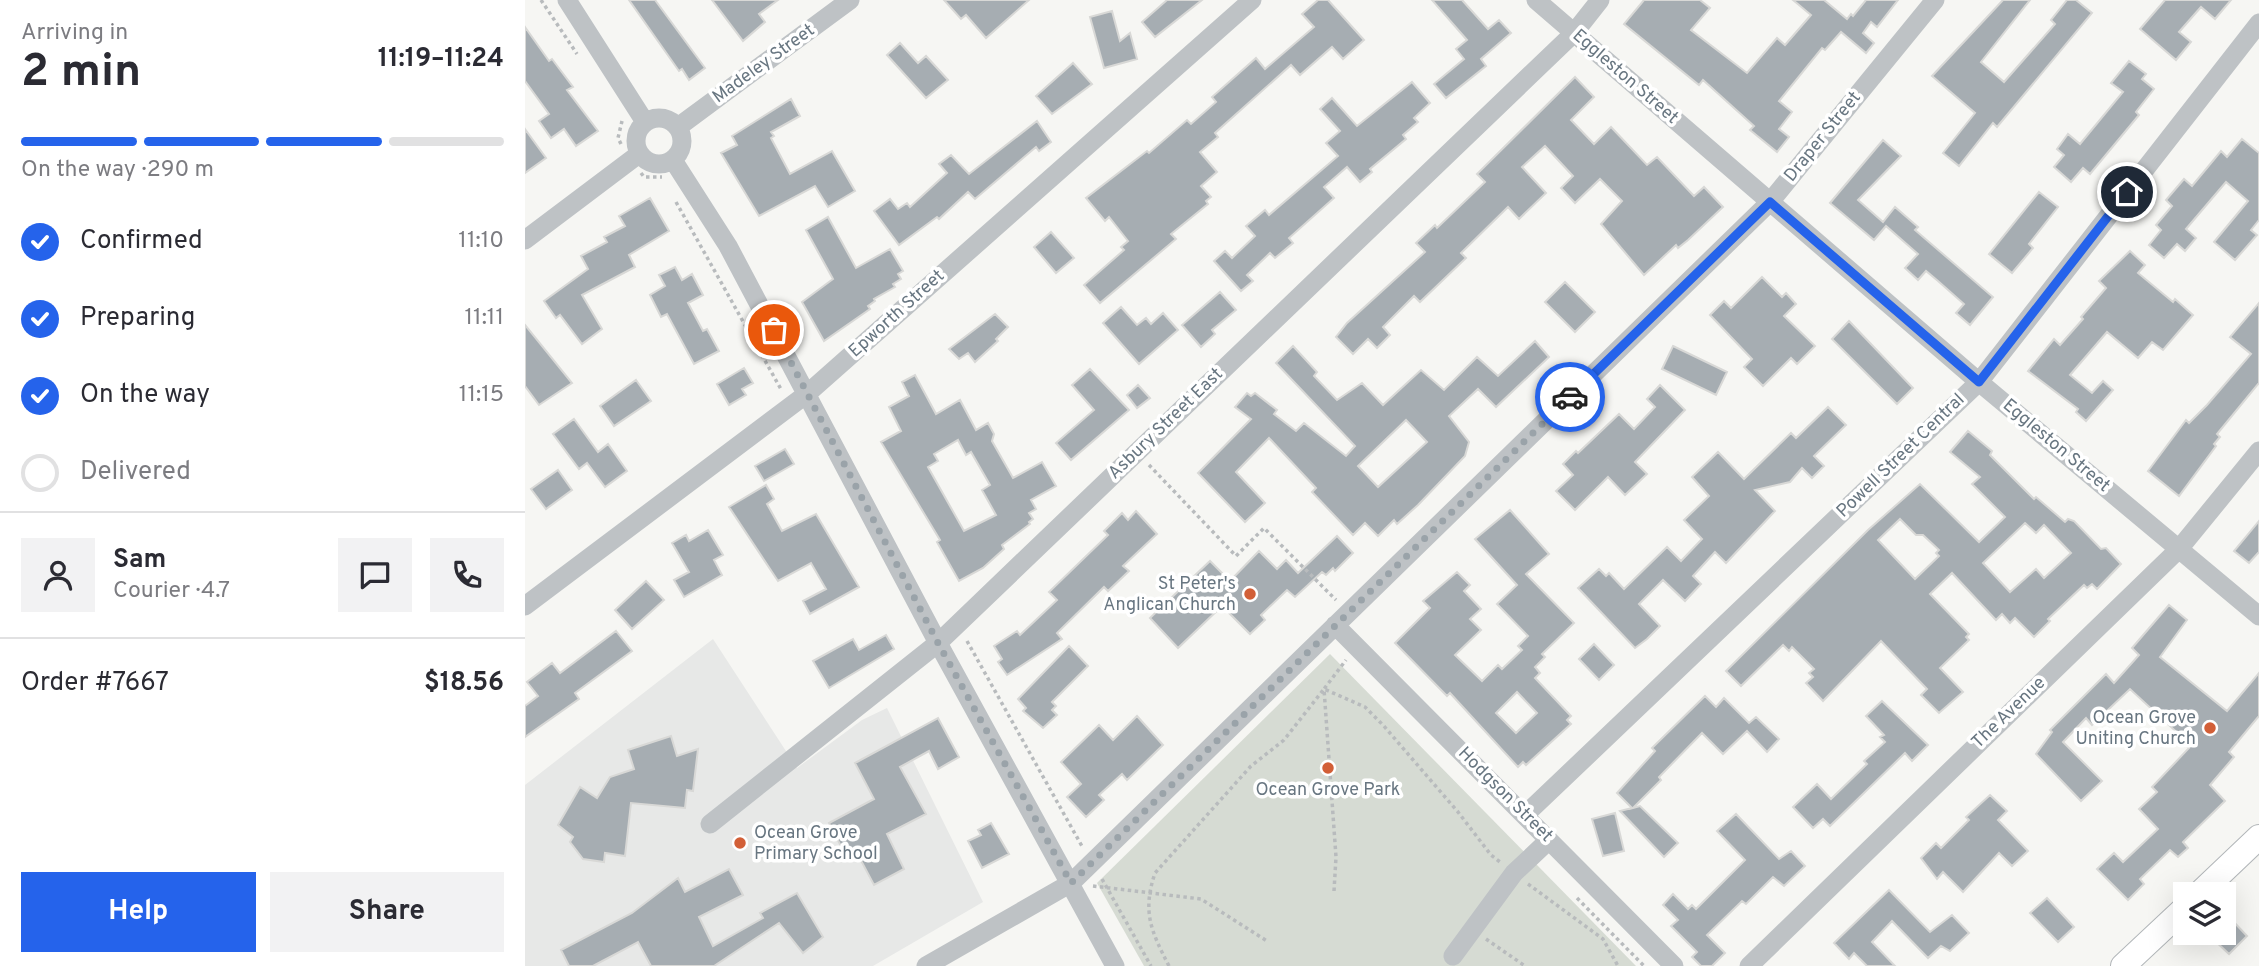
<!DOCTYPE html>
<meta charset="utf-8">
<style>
body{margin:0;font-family:Overpass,sans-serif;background:#f2f2f3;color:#2b2b33;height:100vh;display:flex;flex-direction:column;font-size:26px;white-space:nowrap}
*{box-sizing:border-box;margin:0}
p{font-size:23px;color:#7c7c81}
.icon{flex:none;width:38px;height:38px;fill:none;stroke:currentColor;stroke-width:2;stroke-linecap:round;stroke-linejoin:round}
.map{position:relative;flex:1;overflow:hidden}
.drawer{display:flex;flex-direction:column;background:#fff;width:525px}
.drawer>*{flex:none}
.fabs{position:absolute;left:1648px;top:882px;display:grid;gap:14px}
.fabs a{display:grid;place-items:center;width:63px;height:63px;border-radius:0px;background:#fff;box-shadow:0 7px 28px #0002;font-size:35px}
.pin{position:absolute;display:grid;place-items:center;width:60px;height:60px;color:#fff;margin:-30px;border:4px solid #fff;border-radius:50%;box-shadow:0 2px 7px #0007}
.courier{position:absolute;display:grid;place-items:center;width:70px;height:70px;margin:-35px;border:5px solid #2563eb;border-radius:50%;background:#fff;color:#222;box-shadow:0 2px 9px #0007}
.head em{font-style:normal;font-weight:700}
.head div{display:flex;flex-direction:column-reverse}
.head{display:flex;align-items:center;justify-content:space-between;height:119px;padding:0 21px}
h1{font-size:46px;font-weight:700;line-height:52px}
.bar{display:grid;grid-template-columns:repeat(4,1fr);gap:10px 7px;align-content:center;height:84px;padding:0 21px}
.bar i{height:9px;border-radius:5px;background:#e1e1e2}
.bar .active{background:#2563eb}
.bar p{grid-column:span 4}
.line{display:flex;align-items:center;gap:18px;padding:0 21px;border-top:2px solid #e1e1e2}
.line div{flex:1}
.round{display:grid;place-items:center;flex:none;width:74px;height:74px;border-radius:0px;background:#f2f2f3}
ol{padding:0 21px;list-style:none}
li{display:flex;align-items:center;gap:21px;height:77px}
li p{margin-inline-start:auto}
li .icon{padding:7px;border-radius:50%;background:#2563eb;color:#fff;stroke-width:4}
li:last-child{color:#7c7c81}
li i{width:38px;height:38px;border:4px solid #e1e1e2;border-radius:50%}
.cta{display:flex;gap:14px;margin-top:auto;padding:14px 21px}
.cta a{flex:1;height:80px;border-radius:0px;background:#2563eb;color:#fff;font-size:28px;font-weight:700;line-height:80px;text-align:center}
.cta a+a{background:#f2f2f3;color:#2b2b33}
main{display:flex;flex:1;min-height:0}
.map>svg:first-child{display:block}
.built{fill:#e7e8e7}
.green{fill:#d6dbd3}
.building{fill:#a6adb2;stroke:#d8d8d6;stroke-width:2;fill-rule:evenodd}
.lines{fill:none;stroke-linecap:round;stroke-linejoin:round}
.major-casing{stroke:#b2b6b9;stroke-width:26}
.path{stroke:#b8bbbd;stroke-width:3.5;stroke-dasharray:3.5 3.5;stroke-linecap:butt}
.minor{stroke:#bec2c5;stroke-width:19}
.major{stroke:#fff;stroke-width:24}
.done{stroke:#9aa3a9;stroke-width:7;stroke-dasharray:0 12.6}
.route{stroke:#2563eb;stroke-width:9}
.poi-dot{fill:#d25f37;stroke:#fff;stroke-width:2.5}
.labels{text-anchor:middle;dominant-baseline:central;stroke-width:7;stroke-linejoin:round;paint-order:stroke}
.street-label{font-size:18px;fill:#687681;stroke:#fff}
.poi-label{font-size:18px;fill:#687681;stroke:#fff;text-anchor:end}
</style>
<main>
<section class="drawer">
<div class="head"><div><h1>2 min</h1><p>Arriving in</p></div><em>11:19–11:24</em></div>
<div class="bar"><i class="active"></i><i class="active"></i><i class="active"></i><i></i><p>On the way · 290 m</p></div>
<ol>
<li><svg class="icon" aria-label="check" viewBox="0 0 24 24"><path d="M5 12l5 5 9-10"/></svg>Confirmed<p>11:10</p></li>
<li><svg class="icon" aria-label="check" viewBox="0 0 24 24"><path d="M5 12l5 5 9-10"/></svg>Preparing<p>11:11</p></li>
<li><svg class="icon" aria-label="check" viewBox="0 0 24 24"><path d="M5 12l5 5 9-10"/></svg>On the way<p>11:15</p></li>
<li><i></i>Delivered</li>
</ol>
<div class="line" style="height:126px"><a class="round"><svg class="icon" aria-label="person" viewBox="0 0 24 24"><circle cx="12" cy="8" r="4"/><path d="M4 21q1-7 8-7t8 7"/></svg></a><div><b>Sam</b><p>Courier · 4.7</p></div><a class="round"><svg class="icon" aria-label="chat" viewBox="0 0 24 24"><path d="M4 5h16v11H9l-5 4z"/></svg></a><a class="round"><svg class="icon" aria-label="phone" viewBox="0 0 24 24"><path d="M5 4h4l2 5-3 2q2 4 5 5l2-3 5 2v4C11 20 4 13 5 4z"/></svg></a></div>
<div class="line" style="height:91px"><div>Order #7667</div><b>$18.56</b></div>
<div class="cta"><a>Help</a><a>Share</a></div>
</section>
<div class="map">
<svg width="1734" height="966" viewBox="0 0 1734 966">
<rect width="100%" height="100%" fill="#f6f6f3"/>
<path class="built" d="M188 639 272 768 337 720 362 708 458 902 348 966H0V785Z"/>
<path class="green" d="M805 654 1111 966H619L572 883Z"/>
<path class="building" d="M104 0H130L180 68 164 80 157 69 154 71Z
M187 0H253L234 14 240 22 218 41Z
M419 0H504L461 38 441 15 436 19Z
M642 0H677L630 37 617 22Z
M793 0H803L839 40 818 59 807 47 775 75 766 65 690 133 693 137 675 152 692 172 676 186 686 197 681 201 683 204 646 234 651 239 575 303 559 285 599 250 596 247 603 241 584 217 580 221 561 198 622 151 624 153 662 120 666 124 691 102 687 97 731 58 740 69 789 27 777 14Z
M907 0H937L963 29 974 20 986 33 956 59 961 66 921 98 909 84 939 59 931 49 942 40Z
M1119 0H1175L1185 8 1166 30 1222 73 1252 38 1260 45 1286 15 1268 0H1299L1322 19 1326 14 1328 16 1341 0H1373L1352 27 1346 22 1338 33 1349 43 1341 53 1316 32 1300 50 1297 48 1254 101 1267 112 1254 129 1264 137 1252 152 1225 130 1229 126 1178 80 1174 85 1099 24Z
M1478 0H1505L1456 62 1479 82 1530 24 1526 20 1542 0H1551L1567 13 1472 127 1468 123 1434 166 1418 153 1450 113 1407 76Z
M1640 0H1706L1690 19 1676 7 1654 32 1666 42 1651 60 1615 29Z
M587 11 595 41 605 33 612 59 579 68 565 17Z
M0 27 24 61 27 59 48 87 42 90 73 131 51 146 39 129 26 138 14 121 24 114 0 81Z
M375 43 393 63 401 56 423 80 401 98 362 55Z
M1604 61 1621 74 1617 79 1629 89 1611 112 1614 115 1565 174 1558 168 1546 182 1529 167 1539 155 1532 149 1543 134 1555 144 1598 92 1586 83Z
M548 63 567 84 527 114 511 96Z
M1050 77 1069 97 1046 120 1069 144 1086 127 1122 165 1132 157 1169 196 1179 187 1198 207 1163 240 1153 248 1151 245 1119 275 1076 224 1097 201 1075 179 1050 203 1036 188 1048 176 1020 146 997 167 1021 193 994 219 983 207 936 253 941 258 895 302 889 296 858 327 865 335 852 348 843 339 828 354 811 337 822 323 900 252 891 243 910 225 912 228 960 182 952 174Z
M887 82 905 103 889 118 893 122 878 135 881 139 845 169 847 172 835 182 822 167 799 187 809 198 764 238 768 243 750 258 745 253 722 275 728 281 716 291 689 261 700 251 707 258 730 236 721 226 740 210 744 215 813 156 801 143 815 131 795 109 807 98 832 126Z
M266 99 275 116 246 132 249 136 246 138 265 174 307 151 330 191 303 207 290 186 234 216 196 153 212 145 207 136Z
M512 121 526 142 514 151 511 147 450 199 443 192 414 219 412 217 374 245 349 211 365 199 373 209 382 203 385 207 422 173 414 164 426 155 444 174Z
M0 129 21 158 0 173Z
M1717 139 1734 153V220L1726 230 1732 235 1710 260 1689 242 1723 201 1701 182 1661 229 1671 238 1660 251 1652 244 1639 258 1624 245 1636 230 1631 225 1647 206 1641 200 1659 179 1667 186 1696 151 1702 157Z
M1358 140 1376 156 1333 200 1358 222 1370 207 1393 227 1390 230 1468 297 1445 325 1431 313 1439 304 1413 281 1401 271 1393 280 1380 268 1393 254 1361 226 1349 240 1305 203Z
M1514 192 1533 207 1504 244 1508 248 1487 273 1464 254Z
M125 198 144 231 104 255 110 267 57 295 77 329 57 344 35 315 31 318 19 301 63 269 56 256 82 242 79 237 100 226 94 216Z
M303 217 331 268 365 249 378 271 373 274 376 279 368 284 370 287 349 299 350 301 343 306 345 309 299 341 277 302 308 279 281 230Z
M526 232 549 258 531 273 509 247Z
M1605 251 1620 265 1613 273 1648 302 1650 299 1668 315 1638 350 1627 342 1613 358 1582 332 1545 375 1567 393 1578 381 1588 390 1561 421 1551 412 1553 409 1503 371 1529 339 1535 345 1558 319 1556 317 1581 288 1574 281Z
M150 267 157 280 167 274 178 295 163 303 178 331 182 329 194 351 169 364 142 314 136 317 125 295 140 286 134 275Z
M1237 277 1257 297 1261 293 1271 304 1259 316 1290 346 1272 364 1266 358 1238 386 1219 367 1227 359 1185 315 1199 301 1206 308Z
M1040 282 1070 312 1050 332 1020 302Z
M695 292 711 310 687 330 690 334 676 347 657 325Z
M1734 303V383L1692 434 1695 437 1689 444 1691 446 1654 496 1623 471 1661 420 1664 423 1682 405 1726 354 1705 337Z
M596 307 612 325 621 318 626 324 638 313 653 330 614 364 578 323Z
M470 314 483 327 471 339 473 341 450 362 443 353 434 359 424 349Z
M1324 321 1388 388 1372 404 1307 339Z
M0 325 47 383 14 405 0 386Z
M1010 341 1024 357 971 407 953 389 924 416 944 442 940 456 893 505 872 524 869 520 853 536 840 523 828 535 787 492 791 488 744 438 711 472 740 503 720 522 673 473 726 419 710 407 722 393 726 396 730 393 752 410 749 414 771 431 779 423 821 456 830 446 751 363 768 346 792 372 789 376 812 400 837 383 858 405 896 370 919 390 952 357 973 376ZM881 420 902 442 853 487 833 466Z
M1148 346 1202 372 1191 395 1137 369Z
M219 368 228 383 217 389 221 395 204 405 192 384Z
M565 369 604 410 546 460 531 443 569 410 547 385Z
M390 375 411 414 435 400 451 430 463 423 469 434 467 441 488 478 517 462 531 486 506 500 511 509 504 513 508 519 504 522 505 524 477 545 479 549 458 568 434 581 412 542 415 540 356 442 376 431 364 407 384 396 377 382ZM433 440 441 455 446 452 465 485 457 490 471 515 439 531 403 467 413 461 409 454Z
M111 380 126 401 89 426 75 406Z
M613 385 625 398 612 408 602 395Z
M1135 385 1160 410 1110 462 1122 474 1100 495 1083 477 1050 510 1031 491 1048 475 1038 464 1051 451 1053 453 1094 414 1109 429 1130 407 1122 399Z
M1303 407 1321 425 1289 456 1299 466 1287 478 1277 468 1265 482 1230 490 1250 511 1201 563 1190 552 1168 576 1176 584 1160 601 1138 580 1114 604 1135 626 1122 639 1110 648 1053 588 1074 569 1081 576 1084 573 1099 589 1142 547 1156 561 1177 539 1159 520 1184 496 1167 477 1193 452 1219 479 1266 433 1271 438Z
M49 419 73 452 83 444 102 471 80 487 62 463 54 469 28 434Z
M1443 431 1467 451 1465 455 1509 499 1511 497 1540 522 1543 519 1549 521 1576 549 1581 548 1596 564 1572 589 1567 584 1562 588 1559 585 1523 619 1525 621 1509 637 1490 618 1485 623 1477 614 1471 620 1427 573 1405 594 1444 634 1441 637 1444 640 1415 668 1438 692 1414 713 1396 695 1402 689 1356 641 1298 701 1281 683 1288 677 1284 673 1289 669 1267 647 1264 651 1258 645 1216 686 1201 671 1343 530 1395 484 1454 542 1480 517 1447 484 1455 477 1425 452ZM1375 519 1391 535H1398L1414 550 1411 553 1414 556 1390 579 1353 540ZM1500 523 1511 533 1519 525 1546 553 1519 578 1511 569 1485 592 1458 563Z
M260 449 269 464 239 481 230 466Z
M33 470 47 490 21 509 6 489Z
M241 485 249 499 242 504 257 531 291 514 334 587 285 614 278 601 301 589 286 563 253 581 204 507Z
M985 510 1024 554 1001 574 1049 623 1017 654 1020 657 1010 667 1015 673 1010 678 1046 716 1042 720 1046 724 1001 765 998 762 993 767 925 693 922 696 870 643 905 608 898 601 932 572 945 585 939 591 956 609 945 619 956 630 930 655 957 681 973 665 977 669 997 650 993 646 1003 636 972 604 992 585 950 539ZM992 692 1012 713 991 733 971 713Z
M611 511 632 534 598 566 604 571 583 591 579 587 532 633 537 639 482 675 473 662 477 659 469 646 492 631 495 635 532 600 524 592 583 535 579 531 597 513 603 520Z
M1734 521V552L1724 563 1709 551Z
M183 530 198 555 189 560 197 575 159 597 149 580 164 572 147 543 161 535 164 541Z
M812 536 828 553 810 571 808 568 801 575 797 572 770 597 762 590 736 615 740 620 725 634 697 606 653 648 625 618 685 561 705 581 734 551 752 569 761 560 773 573Z
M121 581 139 600 107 629 90 610Z
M1644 605 1662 620 1635 657 1702 711 1734 673V716L1704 752 1709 757 1685 785 1700 801 1658 842 1663 848 1653 857 1645 850 1615 879 1619 884 1603 900 1572 869 1589 853 1598 862 1633 829 1614 809 1632 792 1627 787 1664 748 1654 741 1657 737 1605 689 1567 725 1561 718 1538 742 1577 781 1556 801 1511 754 1527 732 1525 730 1581 674 1589 683 1614 655 1607 648Z
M91 631 107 651 50 693 54 699 0 737V706L13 696 2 682 27 663 35 673Z
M361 635 369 649 304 688 288 661 328 639 334 650Z
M1069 644 1089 665 1074 680 1054 659Z
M544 646 563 666 527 702 531 706 527 710 532 715 518 728 498 711 501 708 493 699Z
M1180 696 1191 707 1199 698 1224 723 1231 717 1254 739 1242 752 1222 731 1198 754 1177 733 1134 777 1136 780 1108 808 1115 806 1153 843 1139 857 1095 811 1107 808 1092 793 1130 751 1127 748Z
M1357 701 1403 745 1387 761 1380 753 1305 826 1298 819 1288 828 1268 807 1292 784 1306 799 1342 764 1339 761 1360 742 1355 737 1359 735 1341 716Z
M612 716 638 745 602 780 597 774 574 795 579 800 561 817 542 797 556 784 536 762 574 725 588 740Z
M413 718 434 757 413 769 404 751 375 767 401 814 362 834 379 869 349 885 331 851 321 856 304 823 349 799 330 763Z
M146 736 152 756 173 749 168 791 162 790 160 808 106 803 100 856 80 853 79 862 58 859 45 842 48 837 33 825 55 787 72 798 85 777 109 769 103 750Z
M1465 795 1482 811 1473 820 1503 851 1487 866 1474 853 1438 892 1418 872 1412 879 1396 858 1411 843 1416 848 1444 820 1441 817Z
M1090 813 1099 851 1078 856 1067 819Z
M1211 814 1254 859 1266 851 1280 866 1259 886 1248 877 1221 904 1217 901 1182 935 1200 953 1187 966H1176L1167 957 1172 952 1146 926 1153 920 1138 905 1148 894 1163 909 1167 905 1171 909 1220 860 1192 831Z
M466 823 484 854 457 868 443 841 456 835 453 830Z
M204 869 218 895 174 917 188 946 238 918 235 913 272 893 298 937 278 953 254 923 189 966H126L113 942 68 966H44L36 950 107 913 153 878 160 892Z
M1364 890 1405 932 1427 915 1444 933 1425 951 1416 946 1403 958 1367 921 1347 942 1370 966H1342L1329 953 1324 959 1309 943Z
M1522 898 1549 927 1533 942 1505 913Z
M1706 919 1722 936 1704 954 1687 938 1692 933H1699V926Z"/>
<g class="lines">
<defs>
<path id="major" d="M1674 894 1734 837
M1598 966 1661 907"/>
</defs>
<use href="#major" class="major-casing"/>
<path class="path" d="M16 0 52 54
M96 144 93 138 97 121
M116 173 119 177H137
M151 202 257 391
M624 465 711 556 739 528 811 600
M442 641 558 848
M577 879 626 966
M1003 884 1078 939 1093 966
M568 886 676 899 742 941
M809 891 811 857 799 689 821 660
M1052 898 1119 966
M961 939 1000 966
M644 966C626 931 617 912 630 873L726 766 759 740 799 689 840 707 858 725 933 812 966 855 975 862"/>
<path class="minor" d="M42 0 120 122
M1011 0 1454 382 1734 616
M111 141a23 23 0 1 1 46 0a23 23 0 1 1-46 0Z
M153 127 325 0
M148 160 203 246 413 643 590 966
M0 240 114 154
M0 606 283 393 727 0
M810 625 1149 966
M1000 815 1454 382 1734 23
M185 824 413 643 1049 33 1075 0
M928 956 989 873 1024 840
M401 966 546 883 1245 202 1410 0
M1224 966 1654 549 1734 451"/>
<use href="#major" class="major"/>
</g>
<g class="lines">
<path class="done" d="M249 330 413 643 546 883 1045 397"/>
<path class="route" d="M1045 397 1245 202 1454 382 1602 192"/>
</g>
<g class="poi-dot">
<circle cx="725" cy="594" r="7"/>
<circle cx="1685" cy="728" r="7"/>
<circle cx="803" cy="768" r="7"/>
<circle cx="215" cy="843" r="7"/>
</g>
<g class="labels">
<g class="street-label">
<text transform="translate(239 64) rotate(-36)">Madeley Street</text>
<text transform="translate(1100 77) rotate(41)">Eggleston Street</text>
<text transform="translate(1298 137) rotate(-51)">Draper Street</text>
<text transform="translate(372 314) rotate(-42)">Epworth Street</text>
<text transform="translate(641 424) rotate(-44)">Asbury Street East</text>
<text transform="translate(1531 446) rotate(40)">Eggleston Street</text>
<text transform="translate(1376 456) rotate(-44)">Powell Street Central</text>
<text transform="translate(1484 713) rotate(-44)">The Avenue</text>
<text transform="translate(980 795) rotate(45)">Hodgson Street</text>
</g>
<g class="poi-label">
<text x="711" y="584">St Peter's<tspan x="711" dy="21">Anglican Church</tspan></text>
<text x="1671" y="718">Ocean Grove<tspan x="1671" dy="21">Uniting Church</tspan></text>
<text x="803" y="790" text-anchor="middle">Ocean Grove Park</text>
<text x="229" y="833" text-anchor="start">Ocean Grove<tspan x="229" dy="21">Primary School</tspan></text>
</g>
</g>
</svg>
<div class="fabs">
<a><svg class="icon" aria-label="layers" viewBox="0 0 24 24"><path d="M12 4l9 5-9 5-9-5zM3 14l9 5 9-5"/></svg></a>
</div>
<div class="pin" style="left:249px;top:330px;background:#ea580c"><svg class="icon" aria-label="bag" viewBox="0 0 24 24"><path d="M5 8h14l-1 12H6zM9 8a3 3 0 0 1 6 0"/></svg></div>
<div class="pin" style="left:1602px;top:192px;background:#1f2937"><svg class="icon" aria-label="home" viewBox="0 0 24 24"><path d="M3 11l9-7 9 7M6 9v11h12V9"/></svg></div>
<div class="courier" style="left:1045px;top:397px"><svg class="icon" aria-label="car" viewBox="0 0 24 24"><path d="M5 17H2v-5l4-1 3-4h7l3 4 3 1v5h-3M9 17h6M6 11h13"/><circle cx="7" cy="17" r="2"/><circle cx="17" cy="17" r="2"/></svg></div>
</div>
</main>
